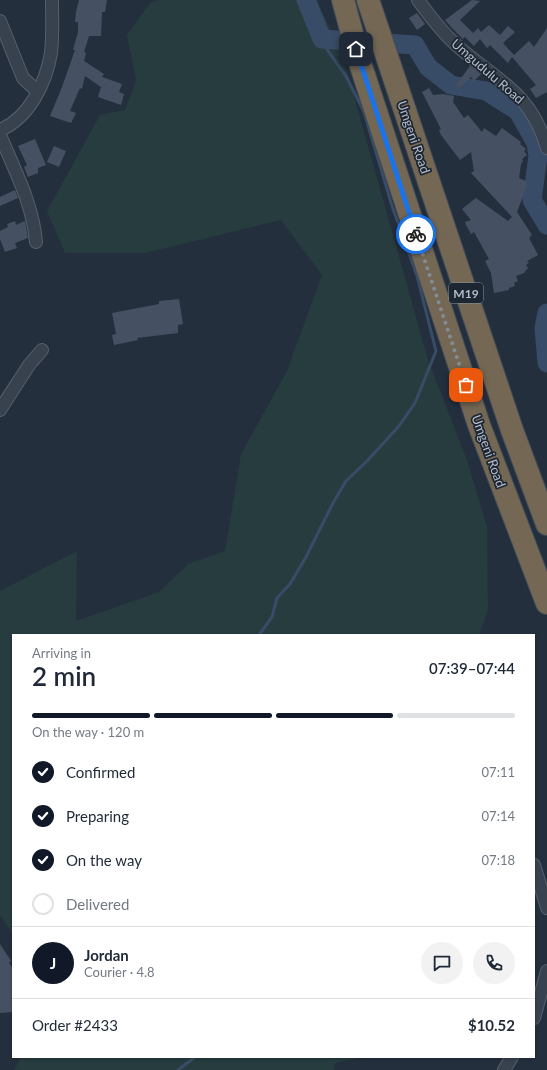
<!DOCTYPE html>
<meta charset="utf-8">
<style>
body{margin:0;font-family:Lato,sans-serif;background:#f2f2f3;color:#1f2937;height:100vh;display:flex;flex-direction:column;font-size:15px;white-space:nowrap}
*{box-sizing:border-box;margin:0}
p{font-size:13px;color:#747a83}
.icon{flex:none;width:22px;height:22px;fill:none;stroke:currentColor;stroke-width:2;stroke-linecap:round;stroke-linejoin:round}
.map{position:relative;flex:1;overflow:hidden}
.sheet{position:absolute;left:12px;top:634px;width:523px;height:424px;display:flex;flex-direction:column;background:#fff;border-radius:0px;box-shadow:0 1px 3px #0004}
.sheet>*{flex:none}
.pin{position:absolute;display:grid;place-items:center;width:34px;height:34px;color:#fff;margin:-17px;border-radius:8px;box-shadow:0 2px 6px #0006}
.courier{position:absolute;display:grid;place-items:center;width:40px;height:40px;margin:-20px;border:3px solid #1a73e8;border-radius:50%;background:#fff;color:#222;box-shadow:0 1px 5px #0007}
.headline em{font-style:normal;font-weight:600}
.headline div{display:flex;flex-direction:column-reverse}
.headline{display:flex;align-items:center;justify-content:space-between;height:68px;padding:0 20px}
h1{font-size:26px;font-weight:600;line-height:30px}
.bar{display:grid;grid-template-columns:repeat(4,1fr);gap:6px 4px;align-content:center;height:48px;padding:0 20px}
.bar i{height:5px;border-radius:3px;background:#e0e1e3}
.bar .current{background:#111827}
.bar p{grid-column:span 4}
.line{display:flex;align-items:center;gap:10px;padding:0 20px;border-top:1px solid #e0e1e3}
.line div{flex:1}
.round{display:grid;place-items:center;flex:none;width:42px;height:42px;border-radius:21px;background:#f2f2f3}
ol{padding:0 20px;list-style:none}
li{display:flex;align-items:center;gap:12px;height:44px}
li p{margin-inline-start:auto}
li .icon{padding:4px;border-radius:50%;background:#111827;color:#fff;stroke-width:4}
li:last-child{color:#747a83}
li i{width:22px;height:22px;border:2px solid #e0e1e3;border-radius:50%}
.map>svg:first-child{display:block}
.green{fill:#263c3f}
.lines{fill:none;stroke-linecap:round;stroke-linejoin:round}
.stream{stroke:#394c67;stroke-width:3}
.river{stroke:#394c67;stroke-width:19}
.building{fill:#455162}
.minor-casing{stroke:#565f6c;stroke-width:14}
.motorway-casing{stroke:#434c59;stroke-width:24}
.minor{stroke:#38414e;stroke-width:12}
.motorway{stroke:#746855;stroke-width:22}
.done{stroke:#828b98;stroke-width:4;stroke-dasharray:0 7.2}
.route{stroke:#1a73e8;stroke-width:5}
.labels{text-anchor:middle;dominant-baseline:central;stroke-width:3.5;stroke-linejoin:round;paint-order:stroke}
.shield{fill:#1d2633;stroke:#878f9c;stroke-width:1}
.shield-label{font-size:12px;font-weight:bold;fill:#b4bcc9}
.street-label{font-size:13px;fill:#b4bcc9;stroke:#1d2633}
</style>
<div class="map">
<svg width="547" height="1070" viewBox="0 0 547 1070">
<rect width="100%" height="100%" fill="#242f3e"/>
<path class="green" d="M158 0H317L344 60 428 360 467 460 487 527 488 610 479 635H13V934L0 915V591L77 551 76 621 159 592 188 564 225 551 241 454 287 371 322 275 281 220 145 253H65L47 211 100 115 125 110 136 81 127 35 150 3Z
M21 1057H364L335 1063 334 1070H14Z"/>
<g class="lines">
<path class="stream" d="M259 635 272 617 277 598 290 584 306 557 333 503 346 481 367 461 399 426 415 403 436 351 417 276 392 206 364 112 346 76 328 51 322 39
M178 1070 195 1057"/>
<path class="river" d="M306 0 322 39 415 45 428 67 451 85 486 91 518 111 536 143 538 156 532 200 547 225
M547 313 544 328 547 363"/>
</g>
<path class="building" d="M79 0H107L105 12H102L101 36H89L84 52 86 53 84 61 104 74 102 77 122 84 119 92 124 94 121 105 98 97 101 87 85 76 82 89 80 88 70 111 76 113 71 123 50 116 62 87 75 50H73L78 32V22H75L76 12Z
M472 0 480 1 460 20 473 33 478 28 481 32 489 25 500 35 508 26 515 32 503 43 514 55 529 41 534 47 547 28V92L536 98 530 89 536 85 512 57 508 63 490 45 487 48 480 39 474 46 465 37 463 39 451 27 445 20Z
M417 13 425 24 417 30 409 18Z
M470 66 481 74 474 81 471 77 460 88 456 85Z
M429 88 433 95 443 94 454 96 453 102 464 118 468 115 482 132 484 128 496 136 502 128 521 142 520 144 526 149 524 151 527 155 522 159 523 161 521 164 519 178 526 181 527 186 517 212 532 235 529 238 538 255 527 261 529 263 526 265 528 268 524 273 516 276 518 281 514 283 515 286 509 288V290L494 293 491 273 485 261 489 259 474 232 471 234 466 225 465 222 471 220 462 209 476 198 508 221 512 217 471 173 474 171 471 152 460 160 441 135 439 130 441 129 422 92Z
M35 139 46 165 38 168V173L28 177 24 167 27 165 18 146Z
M54 146 66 151 59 167 47 162Z
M15 190 18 198 0 206V197Z
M15 221 16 225 25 221 28 238 15 243 17 248 5 252 0 239V231L8 227 7 224Z
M179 299 183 324 178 325V333L137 338 138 340 114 345 112 335 116 334 112 313 159 304V301Z
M0 944 11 961 9 963 12 967 13 1012 0 1013Z"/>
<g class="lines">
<defs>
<path id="minor" d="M418 0C428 13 438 27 449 38 490 79 529 86 547 148
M0 21 23 78 37 91
M0 130C29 118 46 83 51 53 53 35 52 18 52 0
M0 135C14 169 33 204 36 242
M0 410 29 365 42 350
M534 865 547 908
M534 1018 547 971
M504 1070 512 1057"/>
<path id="motorway" d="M343 0 360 63 479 425 547 603
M368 0 512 430 547 524"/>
</defs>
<use href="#minor" class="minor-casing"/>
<use href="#motorway" class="motorway-casing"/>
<use href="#minor" class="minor"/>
<use href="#motorway" class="motorway"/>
</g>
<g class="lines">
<path class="done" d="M416 234 466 385"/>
<path class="route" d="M356 49 416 234"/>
</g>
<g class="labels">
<rect class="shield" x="449" y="283" width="34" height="20" rx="3"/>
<g class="shield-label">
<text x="466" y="293">M19</text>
</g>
<g class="street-label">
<text transform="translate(488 71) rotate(41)">Umgudulu Road</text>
<text transform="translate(414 137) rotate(71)">Umgeni Road</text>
<text transform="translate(489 451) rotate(70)">Umgeni Road</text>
</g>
</g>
</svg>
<div class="pin" style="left:466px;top:385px;background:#ea580c"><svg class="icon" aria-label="bag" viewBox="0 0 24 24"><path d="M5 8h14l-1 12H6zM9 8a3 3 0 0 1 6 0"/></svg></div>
<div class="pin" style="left:356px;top:49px;background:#1f2937"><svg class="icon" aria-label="home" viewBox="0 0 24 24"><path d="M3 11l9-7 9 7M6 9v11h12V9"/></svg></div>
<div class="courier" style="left:416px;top:234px"><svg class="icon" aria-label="bike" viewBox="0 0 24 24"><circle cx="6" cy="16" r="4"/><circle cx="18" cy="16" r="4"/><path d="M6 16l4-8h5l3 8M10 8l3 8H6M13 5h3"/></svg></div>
<section class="sheet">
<div class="headline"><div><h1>2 min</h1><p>Arriving in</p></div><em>07:39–07:44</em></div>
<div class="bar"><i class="current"></i><i class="current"></i><i class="current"></i><i></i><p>On the way · 120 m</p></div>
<ol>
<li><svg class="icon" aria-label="check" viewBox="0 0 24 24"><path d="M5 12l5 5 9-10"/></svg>Confirmed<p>07:11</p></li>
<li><svg class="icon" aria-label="check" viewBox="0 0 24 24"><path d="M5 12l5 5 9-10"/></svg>Preparing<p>07:14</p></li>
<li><svg class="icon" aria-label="check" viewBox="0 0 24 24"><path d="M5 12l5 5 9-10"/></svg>On the way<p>07:18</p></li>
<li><i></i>Delivered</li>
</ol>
<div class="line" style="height:72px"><b class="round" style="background:#111827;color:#fff">J</b><div><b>Jordan</b><p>Courier · 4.8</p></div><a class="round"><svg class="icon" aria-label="chat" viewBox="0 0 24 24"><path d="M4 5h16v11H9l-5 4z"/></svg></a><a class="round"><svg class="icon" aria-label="phone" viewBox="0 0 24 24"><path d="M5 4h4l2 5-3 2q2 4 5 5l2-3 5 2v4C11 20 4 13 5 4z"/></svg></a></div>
<div class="line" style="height:52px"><div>Order #2433</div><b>$10.52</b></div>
</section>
</div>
